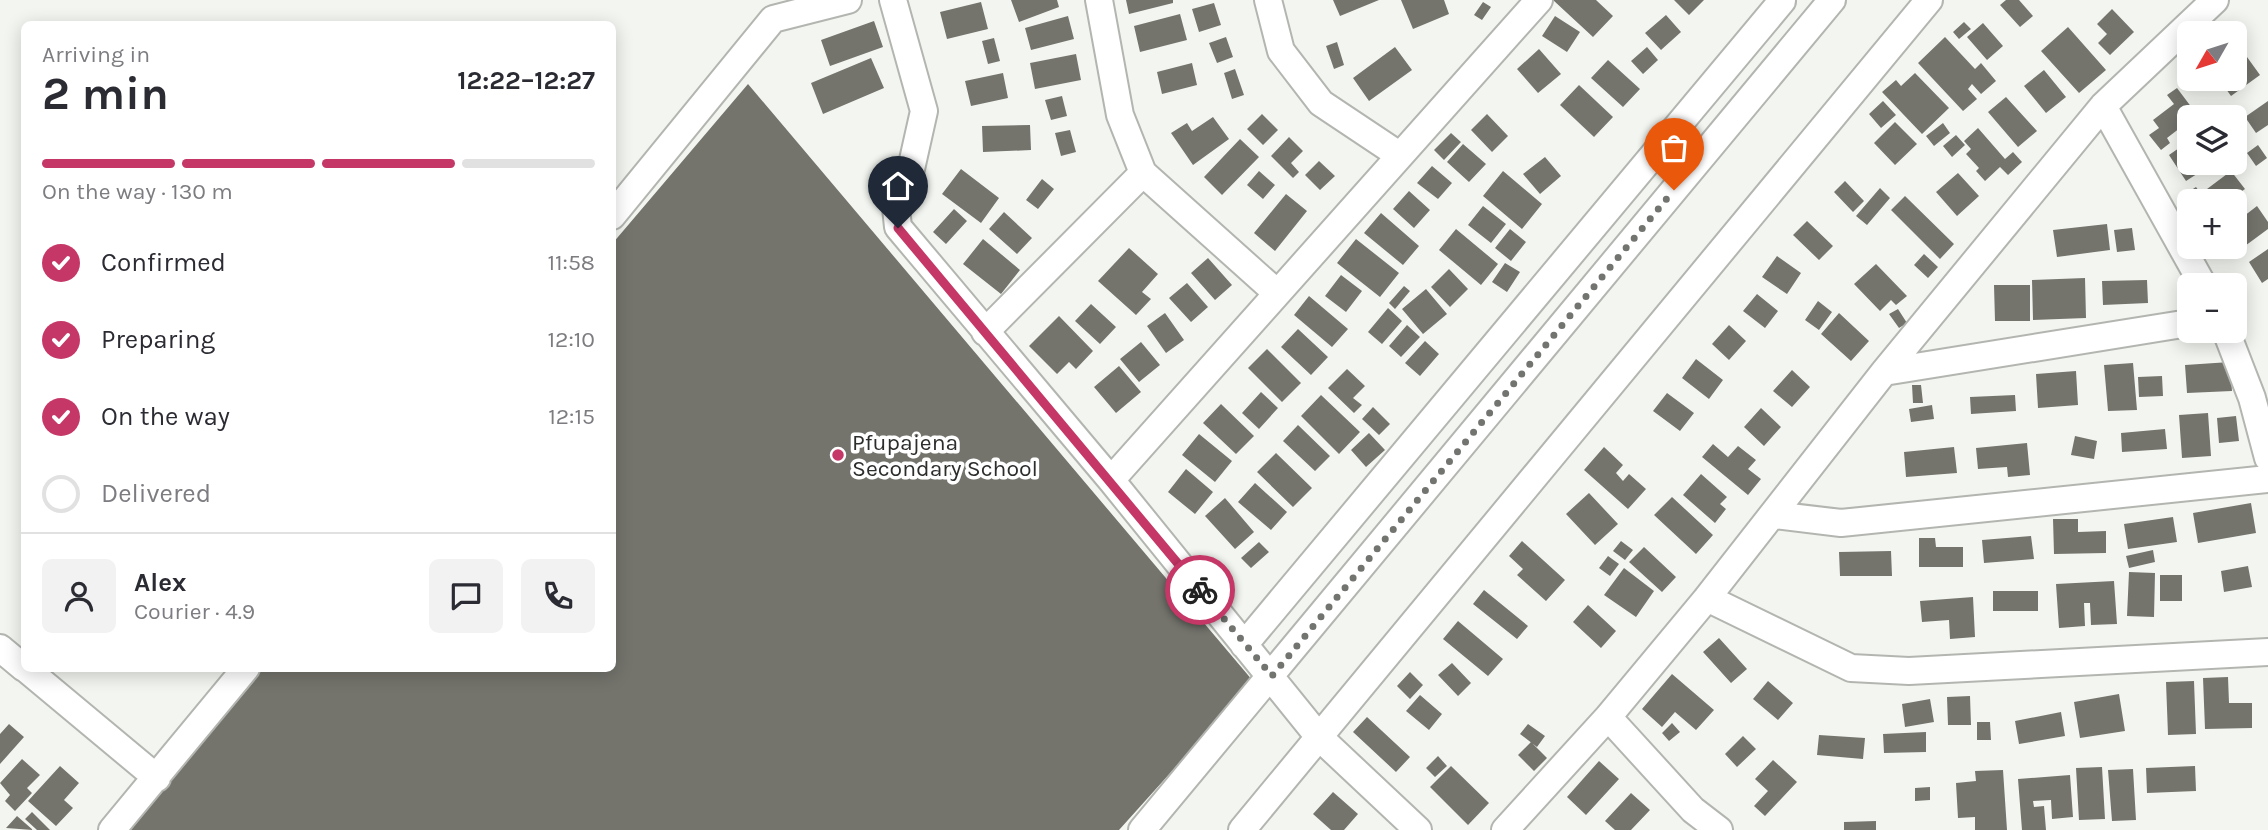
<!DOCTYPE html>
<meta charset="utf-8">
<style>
body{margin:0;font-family:Karla,sans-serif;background:#f2f2f3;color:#2b2b33;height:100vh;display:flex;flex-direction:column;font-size:26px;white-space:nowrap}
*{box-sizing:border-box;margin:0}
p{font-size:23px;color:#7c7c81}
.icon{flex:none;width:38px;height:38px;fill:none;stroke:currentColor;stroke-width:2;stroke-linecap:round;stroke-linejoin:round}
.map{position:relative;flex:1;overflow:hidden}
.sheet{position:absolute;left:21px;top:21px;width:595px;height:651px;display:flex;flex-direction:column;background:#fff;border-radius:10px;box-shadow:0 4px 18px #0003}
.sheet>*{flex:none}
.needle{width:46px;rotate:231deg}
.fabs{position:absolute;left:2177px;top:21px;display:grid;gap:14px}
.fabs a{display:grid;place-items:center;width:70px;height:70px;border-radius:10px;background:#fff;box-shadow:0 4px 18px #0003;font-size:35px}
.pin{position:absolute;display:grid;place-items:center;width:60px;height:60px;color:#fff;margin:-72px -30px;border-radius:50% 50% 50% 0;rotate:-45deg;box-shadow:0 0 7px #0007}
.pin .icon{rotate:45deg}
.courier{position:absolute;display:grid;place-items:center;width:70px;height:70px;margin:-35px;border:5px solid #c53766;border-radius:50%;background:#fff;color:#222;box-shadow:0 2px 9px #0007}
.headline em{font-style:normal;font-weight:700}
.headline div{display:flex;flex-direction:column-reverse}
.headline{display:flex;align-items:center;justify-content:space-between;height:119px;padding:0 21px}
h1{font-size:46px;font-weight:700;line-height:52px}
.bar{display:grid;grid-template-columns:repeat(4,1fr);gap:10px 7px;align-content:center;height:84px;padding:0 21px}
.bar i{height:9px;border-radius:5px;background:#e1e1e2}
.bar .current{background:#c53766}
.bar p{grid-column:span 4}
.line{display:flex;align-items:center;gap:18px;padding:0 21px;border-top:2px solid #e1e1e2}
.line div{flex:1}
.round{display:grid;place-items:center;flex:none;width:74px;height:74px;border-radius:10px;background:#f2f2f3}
ol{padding:0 21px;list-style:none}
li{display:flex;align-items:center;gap:21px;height:77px}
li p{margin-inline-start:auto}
li .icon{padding:7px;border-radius:50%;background:#c53766;color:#fff;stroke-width:4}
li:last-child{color:#7c7c81}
li i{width:38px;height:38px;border:4px solid #e1e1e2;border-radius:50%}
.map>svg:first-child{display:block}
.building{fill:#74746d}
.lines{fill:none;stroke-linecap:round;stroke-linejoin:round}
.minor-casing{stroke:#b3b6b0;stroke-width:30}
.minor{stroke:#fff;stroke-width:26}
.done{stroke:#727470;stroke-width:7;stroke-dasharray:0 12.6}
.route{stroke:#c53766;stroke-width:9}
.poi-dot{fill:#c53766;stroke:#fff;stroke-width:2.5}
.labels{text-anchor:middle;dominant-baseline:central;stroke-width:7;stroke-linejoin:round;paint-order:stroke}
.poi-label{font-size:23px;fill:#2c2e2b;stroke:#fff;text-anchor:start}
</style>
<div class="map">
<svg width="2268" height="830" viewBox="0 0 2268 830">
<rect width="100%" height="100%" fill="#f3f6f0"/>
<path class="building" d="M1011 0H1057L1059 7 1019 22Z
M1126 0H1173V3L1129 14Z
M1333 0H1379L1340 16Z
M1401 0H1444L1449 14 1413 29Z
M1553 0H1596L1613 16 1593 37Z
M1674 0H1704L1689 15Z
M2006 0H2019L2033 16 2020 27 2000 5Z
M981 2 988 29 947 39 940 12Z
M1483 2 1491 7 1482 20 1474 15Z
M1214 3 1221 25 1199 32 1192 9Z
M2112 9 2134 32 2110 55 2098 43 2107 34 2097 24Z
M1180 14 1187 40 1140 52 1134 26Z
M1666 15 1681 32 1661 50 1645 33Z
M1068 16 1074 39 1031 50 1025 28Z
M1555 16 1580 32 1567 52 1542 36Z
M874 21 883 47 830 66 821 40Z
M1964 22 1971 29 1959 39 1953 32Z
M1983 23 2003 46 1987 60 1967 37Z
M2068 27 2106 70 2079 93 2041 51Z
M1226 37 1233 57 1217 63 1209 43Z
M1945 37 1975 69 1981 63 1996 81 1981 94 1972 84 1968 89 1977 99 1963 111 1918 63Z
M994 38 1000 61 988 64 982 41Z
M1337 42 1344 65 1334 69 1326 46Z
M1395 47 1412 70 1369 101 1353 78Z
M1647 47 1658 60 1643 74 1631 61Z
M1539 49 1561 74 1538 93 1517 69Z
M1076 54 1081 80 1035 89 1030 63Z
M2247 57 2260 75 2231 96 2219 79H2235V66Z
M871 58 884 88 823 114 811 83Z
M1608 60 1640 89 1623 107 1591 78Z
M1192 63 1197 85 1162 94 1157 72Z
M1235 69 1244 95 1232 99 1224 73Z
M2044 70 2066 97 2046 113 2024 86Z
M1003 73 1008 98 971 106 965 81Z
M1915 73 1949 108 1922 134 1882 92 1896 80 1901 86Z
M748 84 1253 681 1119 830H117L253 668H612V244Z
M1579 85 1613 117 1594 137 1560 105Z
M2177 88 2192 108 2186 112 2189 121 2167 138 2170 143 2161 150 2149 135 2159 128 2153 120 2174 104 2167 95Z
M1062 96 1067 116 1051 120 1045 100Z
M2006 97 2037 131 2018 147 1988 112Z
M1883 101 1896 115 1881 128 1869 114Z
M2268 101V125L2256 133 2245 117Z
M1262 114 1278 130 1263 145 1247 129Z
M1487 114 1508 136 1492 152 1471 130Z
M1213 117 1229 139 1193 165 1171 133 1187 123 1192 131Z
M1895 122 1917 144 1895 165 1874 143Z
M1943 123 1950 133 1934 146 1926 136Z
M1030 125 1031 150 983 152 982 126Z
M1978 128 2005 159 2013 152 2022 162 2008 175 2000 167 1985 181 1976 171 1979 168 1966 154 1971 149 1964 141Z
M1070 130 1076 152 1061 156 1055 133Z
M1451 133 1461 142 1444 160 1434 150Z
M1956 135 1965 145 1952 157 1943 146Z
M1289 137 1303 151 1291 163 1299 172 1293 178 1271 156Z
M1240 139 1259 157 1222 195 1204 177Z
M2189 141V163H2214L2186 181 2169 155Z
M1463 144 1486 164 1469 182 1447 162Z
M2258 145 2267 158 2256 166 2247 153Z
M1545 157 1561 176 1540 194 1523 174Z
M1319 161 1335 176 1320 190 1305 175Z
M1432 166 1452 183 1438 199 1417 183Z
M961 169 999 198 981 223 942 194Z
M1259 171 1275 185 1263 199 1247 185Z
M1503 171 1542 204 1522 229 1483 196Z
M2231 171 2245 189 2228 201H2209L2203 192Z
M1958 173 1979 196 1957 216 1936 192Z
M1042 179 1054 189 1038 209 1026 200Z
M1845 181 1864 201 1853 212 1834 192Z
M2196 187 2204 198 2190 201 2185 194Z
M1880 188 1890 198 1867 225 1856 216Z
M1409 191 1430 210 1414 228 1393 209Z
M1286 194 1307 211 1275 251 1254 233Z
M1905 196 1954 244 1940 259 1891 210Z
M1483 206 1506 224 1491 243 1468 225Z
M2257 206 2268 222V229L2230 257 2223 247H2235V223Z
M954 209 967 221 946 244 933 232Z
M1004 212 1032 238 1017 254 989 229Z
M1381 213 1419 246 1403 265 1364 233Z
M1807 221 1833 246 1819 260 1793 235Z
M2107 224 2110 250 2057 257 2053 230Z
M2132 228 2135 250 2117 252 2114 230Z
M1456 229 1498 264 1481 285 1439 250Z
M1510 229 1526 242 1511 261 1495 248Z
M983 239 1020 270 1001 294 963 264Z
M1356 239 1399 273 1380 297 1337 263Z
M1129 248 1158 274 1142 292 1151 299 1136 315 1098 281Z
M2268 249V279L2262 283 2249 262Z
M1924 254 1938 267 1928 278 1914 265Z
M1777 256 1801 273 1787 294 1762 277Z
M1208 258 1232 285 1215 300 1191 273Z
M1505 263 1520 272 1507 292 1492 282Z
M1876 264 1907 296 1896 305 1891 300 1880 311 1854 284Z
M1449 269 1468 289 1450 307 1431 287Z
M1341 275 1362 291 1346 312 1325 296Z
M2085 278 2086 318 2033 320 2032 280Z
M2147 280 2148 303 2103 305 2102 281Z
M1187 283 1208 307 1191 322 1169 298Z
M1994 285H2030V321H1995Z
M1404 286 1410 291 1395 309 1389 303Z
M1426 289 1447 314 1423 334 1402 309Z
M1757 294 1778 311 1765 328 1743 311Z
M1309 296 1348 329 1332 347 1294 315Z
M1818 301 1832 312 1819 330 1805 320Z
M1091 304 1116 327 1100 344 1075 321Z
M1388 308 1402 321 1382 344 1368 332Z
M1898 309 1907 323 1899 328 1889 314Z
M1165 313 1184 340 1166 353 1147 326Z
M1839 313 1869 341 1851 361 1821 334Z
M1059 316 1093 351 1076 369 1069 362 1057 374 1029 346Z
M1407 325 1420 337 1401 357 1389 346Z
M1729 325 1746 341 1729 360 1712 344Z
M1298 329 1328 357 1311 375 1281 347Z
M1425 341 1439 354 1420 376 1405 363Z
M1141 342 1160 365 1139 382 1120 359Z
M1267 349 1301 383 1282 402 1248 368Z
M1696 359 1723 380 1709 399 1682 378Z
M2230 362 2232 391 2187 393 2185 365Z
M2133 363 2137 410 2108 411 2104 365Z
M1119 366 1141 392 1116 413 1094 387Z
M1347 369 1365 386 1353 398 1362 405 1354 413 1328 388Z
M1792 370 1810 387 1792 407 1773 391Z
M2076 371 2078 405 2038 408 2036 374Z
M2162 376 2163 396 2139 397 2138 377Z
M1912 385H1921L1923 403H1913Z
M1261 392 1278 408 1259 429 1242 413Z
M1667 393 1694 413 1680 431 1653 411Z
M1321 395 1360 432 1339 454 1301 416Z
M2015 395 2016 411 1971 414 1970 397Z
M1221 404 1254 436 1236 454 1203 423Z
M1932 405 1934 419 1911 422 1909 409Z
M1373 407 1390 424 1379 435 1362 419Z
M1761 408 1781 427 1764 446 1744 427Z
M2208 413 2211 456 2182 458 2179 415Z
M2236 416 2239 441 2219 443 2217 418Z
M1298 425 1330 456 1315 471 1283 441Z
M2165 429 2167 449 2122 452 2121 433Z
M1369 433 1385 450 1366 467 1351 450Z
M1199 434 1232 461 1215 482 1182 455Z
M2075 436 2097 441 2094 459 2071 455Z
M2027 443 2030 475 2008 477 2007 467 1978 469 1976 448Z
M1713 444 1728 457 1738 446 1756 460 1748 469 1761 479 1748 495 1702 457Z
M1604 447 1623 465 1616 473 1623 481 1629 474 1646 489 1628 509 1584 470Z
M1954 447 1957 473 1906 477 1904 452Z
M1276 453 1312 488 1293 507 1257 472Z
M1186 469 1213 492 1195 514 1168 492Z
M1701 474 1727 497 1720 504 1726 509 1715 523 1683 495Z
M1255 483 1287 512 1271 530 1238 502Z
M1589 493 1618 524 1595 545 1566 514Z
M1672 497 1713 535 1696 554 1654 515Z
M1225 498 1254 532 1235 549 1205 516Z
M2251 503 2256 533 2198 543 2193 513Z
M2173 517 2177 542 2128 549 2124 524Z
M2053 519H2078V532L2106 531V553L2054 554Z
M2031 536 2034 559 1984 563 1982 540Z
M1919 538H1935L1936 547H1963V567H1919Z
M1522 541 1565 580 1546 601 1517 575 1523 569 1509 556Z
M1621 541 1633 550 1625 560 1613 551Z
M1259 542 1269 552 1251 568 1241 558Z
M1644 547 1676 577 1662 592 1629 562Z
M2153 550 2155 562 2129 568 2126 556Z
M1891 551 1892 576H1840L1839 552Z
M1608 556 1619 564 1610 576 1599 568Z
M2248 566 2252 587 2224 592 2221 571Z
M1624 568 1654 591 1636 617 1604 595Z
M2129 572 2155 573 2154 617 2127 616Z
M2160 575H2182V601H2160Z
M2114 581 2117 624 2091 625 2090 603H2084L2085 626 2059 628 2056 584Z
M1484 590 1528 626 1517 639 1473 604Z
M1993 591H2038V611H1993Z
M1973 597 1975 637 1950 639 1949 620 1922 622 1920 601Z
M1588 605 1616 631 1601 648 1573 622Z
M1458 621 1503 659 1488 676 1443 639Z
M1719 638 1747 669 1731 683 1703 652Z
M1452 663 1471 683 1458 696 1438 675Z
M1410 672 1423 685 1410 699 1397 686Z
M1672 674 1714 710 1696 730 1675 712 1662 727 1642 709Z
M2228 677 2229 703H2252V728L2205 729 2203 678Z
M1768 681 1793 703 1778 720 1753 699Z
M2194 681 2196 734 2168 735 2166 682Z
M2119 694 2125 731 2080 738 2074 702Z
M1420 695 1442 714 1429 730 1406 711Z
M1970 696 1971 725H1948L1947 697Z
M1930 699 1934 722 1905 727 1902 704Z
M2061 712 2065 736 2019 744 2015 721Z
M1367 717 1410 757 1396 772 1353 732Z
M1977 722H1990L1991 740H1977Z
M1672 723 1680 732 1669 741 1662 733Z
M9 724 24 737 0 764V734Z
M1528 724 1545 736 1537 747 1520 734Z
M1926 732V752L1884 753 1883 734Z
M1819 735 1865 738 1863 759 1817 755Z
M1743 736 1756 749 1737 767 1725 754Z
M1531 742 1547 758 1534 771 1518 755Z
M1438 756 1447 766 1435 777 1426 768Z
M22 759 40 775 27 788 32 793 15 811 5 801 10 795 0 783Z
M1773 760 1797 782 1765 816 1754 806 1768 791 1755 779Z
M1599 761 1619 779 1586 815 1567 797Z
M60 766 79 783 64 800 73 808 56 826 28 801Z
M1451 766 1489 803 1468 825 1430 787Z
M2195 766 2196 791 2147 793 2146 768Z
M2102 767 2105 819 2079 820 2076 768Z
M2133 769 2136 820 2112 821 2108 770Z
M2003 770 2007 830H1975V817L1958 818 1956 783 1976 781 1975 771Z
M2070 775 2073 817 2052 819 2051 800 2033 801 2034 807 2044 806 2046 830H2022L2018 779Z
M1930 787V800L1915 801V788Z
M1333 792 1358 814 1344 830H1331L1313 814Z
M1631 793 1650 810 1631 830H1615L1605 821Z
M32 812 50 830H37L25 819Z
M17 816 33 830 6 828Z
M1876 821V830H1844V822Z"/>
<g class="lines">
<defs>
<path id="minor" d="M893 0 924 111 911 169 895 198 898 227 1111 480 1319 737 1418 830
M1268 0 1281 51 1321 103 1399 155
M2103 106 2203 285
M1143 173 1277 293
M612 216 773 19 848 0
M2226 331 2252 398 2268 458
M985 332 1143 173 1120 115 1099 0
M1884 372 2189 323
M1111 480 1539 0
M1774 515 1841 523 2268 479
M1707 598 1851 668 1909 671 2268 652
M1244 645 1782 1
M0 648 24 668
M25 668 157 778
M1608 717 1693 810 1719 830
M112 830 246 668
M1142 830 1832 0
M1242 830 1929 0
M1505 830 1608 717 1707 598 1884 372 2103 106 2215 0"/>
</defs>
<use href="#minor" class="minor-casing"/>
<use href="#minor" class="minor"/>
</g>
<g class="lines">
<path class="done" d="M1200 590 1272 676 1674 190"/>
<path class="route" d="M898 228 1200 590"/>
</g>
<circle class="poi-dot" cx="838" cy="455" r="7"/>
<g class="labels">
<g class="poi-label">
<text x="852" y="442">Pfupajena<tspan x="852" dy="26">Secondary School</tspan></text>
</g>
</g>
</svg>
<div class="fabs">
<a><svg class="needle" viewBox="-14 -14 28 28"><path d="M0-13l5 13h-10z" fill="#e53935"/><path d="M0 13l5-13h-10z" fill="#7c7c81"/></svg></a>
<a><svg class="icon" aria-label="layers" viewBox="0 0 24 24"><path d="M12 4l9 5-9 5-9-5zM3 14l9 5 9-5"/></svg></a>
<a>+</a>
<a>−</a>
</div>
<div class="pin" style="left:1674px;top:190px;background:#ea580c"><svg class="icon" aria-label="bag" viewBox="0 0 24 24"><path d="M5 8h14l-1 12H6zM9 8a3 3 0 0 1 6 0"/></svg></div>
<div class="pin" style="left:898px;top:228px;background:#1f2937"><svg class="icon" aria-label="home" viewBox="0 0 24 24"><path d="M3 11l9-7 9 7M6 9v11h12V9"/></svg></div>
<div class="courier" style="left:1200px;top:590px"><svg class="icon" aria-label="bike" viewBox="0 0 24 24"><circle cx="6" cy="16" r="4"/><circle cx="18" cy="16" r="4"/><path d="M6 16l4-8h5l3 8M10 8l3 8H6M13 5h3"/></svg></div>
<section class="sheet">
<div class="headline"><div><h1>2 min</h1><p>Arriving in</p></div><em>12:22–12:27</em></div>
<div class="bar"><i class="current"></i><i class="current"></i><i class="current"></i><i></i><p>On the way · 130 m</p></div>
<ol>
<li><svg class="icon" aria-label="check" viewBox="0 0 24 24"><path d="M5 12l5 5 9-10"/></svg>Confirmed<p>11:58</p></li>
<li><svg class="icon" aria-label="check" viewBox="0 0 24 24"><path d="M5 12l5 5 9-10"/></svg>Preparing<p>12:10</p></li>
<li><svg class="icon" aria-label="check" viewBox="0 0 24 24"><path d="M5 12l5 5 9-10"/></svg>On the way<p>12:15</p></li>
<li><i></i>Delivered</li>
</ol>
<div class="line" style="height:126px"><a class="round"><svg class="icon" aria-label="person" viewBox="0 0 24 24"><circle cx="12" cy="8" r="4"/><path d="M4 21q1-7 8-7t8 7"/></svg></a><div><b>Alex</b><p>Courier · 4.9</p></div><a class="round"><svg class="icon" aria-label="chat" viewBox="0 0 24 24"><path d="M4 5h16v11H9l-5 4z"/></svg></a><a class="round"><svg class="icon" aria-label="phone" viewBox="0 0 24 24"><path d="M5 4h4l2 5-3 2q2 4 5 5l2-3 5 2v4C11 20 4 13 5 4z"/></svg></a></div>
</section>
</div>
